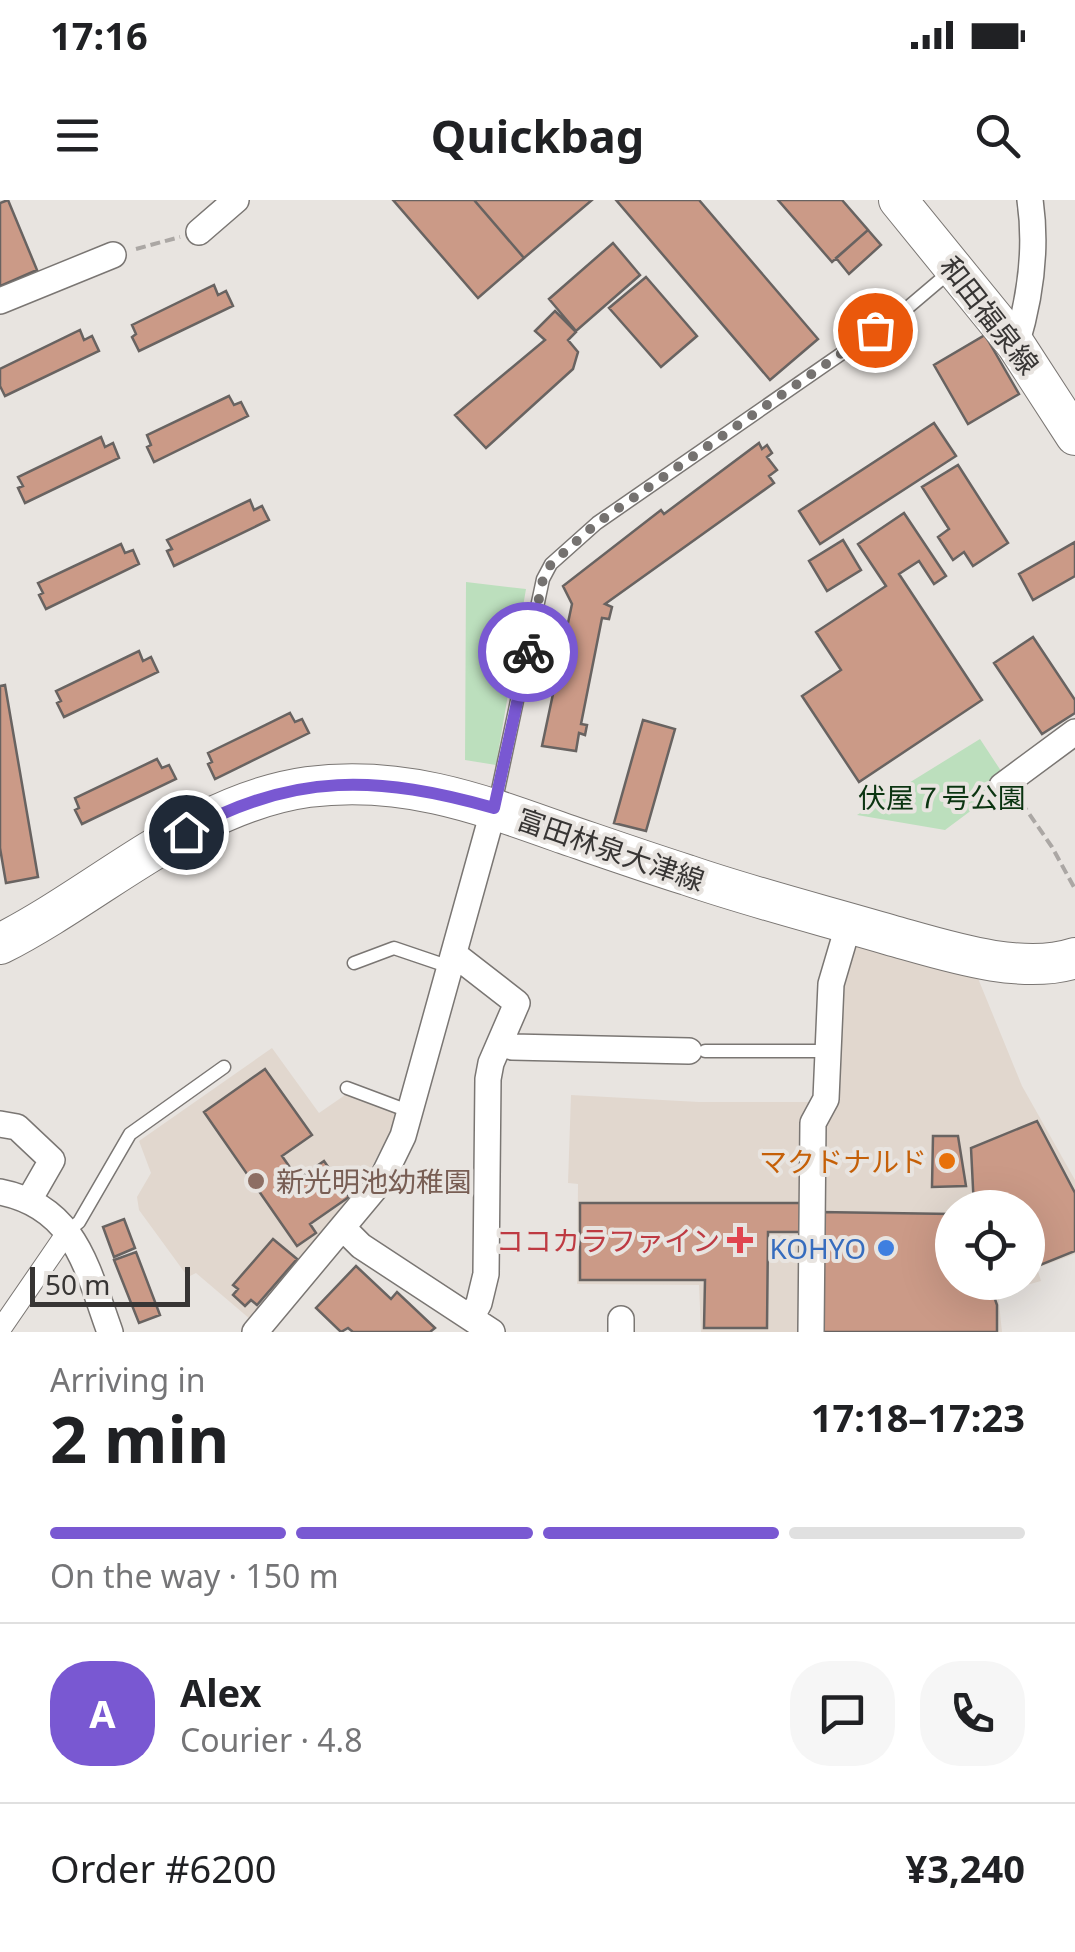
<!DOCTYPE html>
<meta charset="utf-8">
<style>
body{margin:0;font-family:"Noto Sans","Noto Sans JP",sans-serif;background:#f6f6f6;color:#202124;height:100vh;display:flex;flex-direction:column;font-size:38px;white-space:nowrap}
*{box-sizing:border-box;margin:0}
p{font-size:32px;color:#757577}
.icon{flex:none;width:55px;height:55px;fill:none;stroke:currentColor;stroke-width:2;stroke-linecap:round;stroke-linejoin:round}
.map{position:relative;height:1132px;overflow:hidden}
.sheet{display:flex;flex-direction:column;background:#fff;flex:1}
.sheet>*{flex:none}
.fabs{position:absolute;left:935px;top:990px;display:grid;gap:20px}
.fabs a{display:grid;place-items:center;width:110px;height:110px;border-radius:50%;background:#fff;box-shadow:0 10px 40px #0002;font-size:50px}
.scale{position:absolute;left:30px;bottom:25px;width:160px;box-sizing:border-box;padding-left:10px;border:5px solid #373534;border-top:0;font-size:28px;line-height:35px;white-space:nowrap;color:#373534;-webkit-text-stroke:8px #e8e4e0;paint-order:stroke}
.pin{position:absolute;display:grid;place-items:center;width:85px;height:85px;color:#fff;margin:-42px;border:5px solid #fff;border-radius:50%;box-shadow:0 2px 10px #0007}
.courier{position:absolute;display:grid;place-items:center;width:100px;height:100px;margin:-50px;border:8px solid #7958d2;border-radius:50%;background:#fff;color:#222;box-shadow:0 2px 12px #0007}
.summary em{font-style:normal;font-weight:700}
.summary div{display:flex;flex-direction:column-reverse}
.summary{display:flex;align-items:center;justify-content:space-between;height:170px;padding:0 50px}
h1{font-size:65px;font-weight:700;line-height:75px}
.bar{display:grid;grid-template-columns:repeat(4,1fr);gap:15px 10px;align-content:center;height:120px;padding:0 50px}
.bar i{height:12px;border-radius:8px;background:#e0e0e0}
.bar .on{background:#7958d2}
.bar p{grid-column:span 4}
.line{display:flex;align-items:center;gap:25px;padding:0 50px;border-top:2px solid #e0e0e0}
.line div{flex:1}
.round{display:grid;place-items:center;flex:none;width:105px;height:105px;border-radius:40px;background:#f6f6f6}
.status{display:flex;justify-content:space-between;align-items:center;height:70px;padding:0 50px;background:#fff;direction:ltr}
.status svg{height:28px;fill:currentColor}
header{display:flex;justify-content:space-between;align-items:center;height:130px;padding:0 50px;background:#fff;font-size:45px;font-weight:700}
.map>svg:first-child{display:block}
.built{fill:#e1d7ce;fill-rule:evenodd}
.green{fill:#bcdfbd}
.building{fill:#cb9a87;stroke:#686361;stroke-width:2.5}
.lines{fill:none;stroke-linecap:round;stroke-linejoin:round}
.service-casing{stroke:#7a7673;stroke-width:15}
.pedestrian-casing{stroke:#7a7673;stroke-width:22}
.minor-casing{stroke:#7a7673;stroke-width:28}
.secondary-casing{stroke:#7a7673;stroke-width:40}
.primary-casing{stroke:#7a7673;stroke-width:42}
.path{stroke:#aba7a4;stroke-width:4;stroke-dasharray:10 5;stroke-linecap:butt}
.service{stroke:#fff;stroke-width:12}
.pedestrian{stroke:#fff;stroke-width:20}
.minor{stroke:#fff;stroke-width:25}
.secondary{stroke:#fff;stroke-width:38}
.primary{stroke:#fff;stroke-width:40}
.done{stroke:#757270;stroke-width:10;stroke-dasharray:0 18}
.route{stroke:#7958d2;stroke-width:12}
.food-dot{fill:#e8710a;stroke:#e8e4e0;stroke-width:4}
.education-dot{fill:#8d6e63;stroke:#e8e4e0;stroke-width:4}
.health-dot{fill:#e0444e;stroke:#e8e4e0;stroke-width:4}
.shop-dot{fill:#3f7fe0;stroke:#e8e4e0;stroke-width:4}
.labels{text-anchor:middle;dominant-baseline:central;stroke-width:8;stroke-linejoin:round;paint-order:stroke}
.street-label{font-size:28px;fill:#373534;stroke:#e8e4e0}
.park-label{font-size:28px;fill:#0b3411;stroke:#e8e4e0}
.food-label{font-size:28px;fill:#c56008;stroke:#e8e4e0;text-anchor:end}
.education-label{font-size:28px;fill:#785e54;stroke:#e8e4e0;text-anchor:start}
.health-label{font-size:28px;fill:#be3a42;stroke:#e8e4e0;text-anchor:end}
.shop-label{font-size:28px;fill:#366cbe;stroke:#e8e4e0;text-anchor:end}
</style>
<div class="status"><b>17:16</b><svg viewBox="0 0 49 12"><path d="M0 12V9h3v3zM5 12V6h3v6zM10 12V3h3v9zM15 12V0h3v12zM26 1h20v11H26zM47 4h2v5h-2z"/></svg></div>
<header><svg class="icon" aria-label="menu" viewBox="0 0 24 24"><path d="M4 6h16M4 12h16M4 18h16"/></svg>Quickbag<svg class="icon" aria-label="search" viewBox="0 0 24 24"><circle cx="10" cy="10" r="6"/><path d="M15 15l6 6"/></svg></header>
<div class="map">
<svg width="1075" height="1132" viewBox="0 0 1075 1132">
<rect width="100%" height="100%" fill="#e8e4e0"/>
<path class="built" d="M864 743 975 771 1022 886 1075 980V1054L1037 1068 1041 1081 998 1093 1002 1132H817L822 924 841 785 853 749ZM952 1008H1028V1082H952Z
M272 848 319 913 348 893 399 914 361 988 250 1119 196 1073 188 1077 139 1010 137 997 151 973 139 941Z
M571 895 699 902H814L803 1132H701L699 1085 577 1084 578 984 568 983Z"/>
<path class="green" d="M466 382 526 389 496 565 465 560Z
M980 539 1005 577 1000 589 945 630 857 615Z"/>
<path class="building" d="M8 0 37 70 0 86V3Z
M393 0H474L524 58 478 98Z
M474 0H592L524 58Z
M616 0H699L818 139 770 180Z
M778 0H842L868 30 832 62Z
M868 30 881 45 849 74 836 58Z
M613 43 640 75 576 131 549 99Z
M646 77 697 136 661 167 609 108Z
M214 85 218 95 226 91 233 106 139 151 132 137 136 134 132 125Z
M555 111 576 132 568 140 578 152 573 169 486 248 455 215 545 140 535 131Z
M80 130 84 140 92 136 99 151 5 196 0 186V169Z
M985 135 1019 194 968 224 934 165Z
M229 196 234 205 241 202 248 216 154 262 147 247 151 245 147 235Z
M934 223 956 256 820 344 799 311Z
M101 237 105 247 113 243 119 258 25 303 18 288 23 286 18 277Z
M759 243 762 249 767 245 772 253 767 257 777 270 769 276 774 283 605 404 612 407 609 419 602 418 581 524 587 525 585 535 579 533 576 551 542 546 572 404 563 386 661 310 664 314Z
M958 265 1008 343 973 366 964 352 953 360 938 337 949 329 922 287Z
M250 300 254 310 262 306 269 320 174 366 167 351 172 349 167 340Z
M904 313 946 376 934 384 919 361 899 374 982 500 859 582 802 496 841 470 816 432 886 386 858 344Z
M843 340 861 370 827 391 809 361Z
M1075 342V376L1033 400 1019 374Z
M121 344 125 353 133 350 139 364 46 409 39 395 43 393 38 383Z
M1033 437 1075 500V513L1042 534 994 463Z
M139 451 143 461 151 457 158 472 64 517 57 503 61 501 56 491Z
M5 485 38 677 6 683 0 648V486Z
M290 513 295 522 302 519 309 533 215 579 208 564 212 562 208 553Z
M643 520 675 529 646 631 614 623Z
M157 559 162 568 169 565 176 579 82 624 75 610 79 608 75 598Z
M265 869 312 935 282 956 298 979 324 961 349 997 310 1024 316 1033 297 1046 204 912Z
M1037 921 1075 993V1051L1028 1070V1008H974L971 948Z
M933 936H958L966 986 932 987Z
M580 1003H803V1032H768L767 1128H704L705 1080H580Z
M819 1012 952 1014V1082H989L997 1105V1132H821Z
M124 1019 135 1048 114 1057 103 1027Z
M273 1039 297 1059 257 1105 251 1100 245 1106 233 1095 238 1089 233 1085Z
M136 1052 160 1115 139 1123 114 1060Z
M356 1066 391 1099 397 1092 435 1128 430 1132H353L348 1128 341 1132 316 1108Z"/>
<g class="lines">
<defs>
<path id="service" d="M495 604 543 379 551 364 597 323 906 109 952 70
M354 763 394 748 450 767
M705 851H828
M347 888 411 912
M68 1031 79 1022 130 934 224 867"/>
<path id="pedestrian" d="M0 1130 68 1031"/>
<path id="minor" d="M199 32 236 0
M0 101 113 55
M1016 145C1030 99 1037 48 1030 0
M1002 586 1075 532
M454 754 517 803 491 863 488 879 486 1074 479 1103 471 1118
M500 843 512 847 689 851
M0 924 17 927 52 960 29 1000
M0 992C76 1007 87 1069 110 1132
M343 1028 361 1046 492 1132
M621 1119V1132
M255 1132 381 981 403 936 494 608
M811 1132 813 923 826 899 831 784 849 723"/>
<path id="secondary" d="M898 0 1016 145 1075 236"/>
<path id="primary" d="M0 744C101 693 193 603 308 587 403 575 478 603 565 634 606 648 646 662 687 675 754 698 822 715 890 735 944 750 1021 776 1075 758"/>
</defs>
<use href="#service" class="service-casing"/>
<use href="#pedestrian" class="pedestrian-casing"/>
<use href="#minor" class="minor-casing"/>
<use href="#secondary" class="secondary-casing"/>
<use href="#primary" class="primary-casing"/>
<path class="path" d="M136 49 180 37
M1021 602 1052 647 1075 689"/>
<use href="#service" class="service"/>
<use href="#pedestrian" class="pedestrian"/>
<use href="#minor" class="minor"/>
<use href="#secondary" class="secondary"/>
<use href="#primary" class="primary"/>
</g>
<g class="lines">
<path class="done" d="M528 452 543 379 551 364 597 323 875 130"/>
<path class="route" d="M186 632C294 571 380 576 494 608L528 452"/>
</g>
<circle class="food-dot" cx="947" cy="961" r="10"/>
<circle class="education-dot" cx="256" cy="981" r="10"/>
<path class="health-dot" d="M735 1025h10v10h10v10h-10v10h-10v-10h-10v-10h10z"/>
<circle class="shop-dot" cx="886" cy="1048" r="10"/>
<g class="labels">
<g class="street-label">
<text transform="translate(990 115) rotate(52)">和田福泉線</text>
<text transform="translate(611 649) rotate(19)">富田林泉大津線</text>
</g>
<g class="park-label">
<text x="942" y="597">伏屋７号公園</text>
</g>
<g class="food-label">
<text x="927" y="961">マクドナルド</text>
</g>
<g class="education-label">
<text x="276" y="981">新光明池幼稚園</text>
</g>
<g class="health-label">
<text x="720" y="1040">ココカラファイン</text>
</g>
<g class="shop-label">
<text x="866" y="1048">KOHYO</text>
</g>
</g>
</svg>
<div class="fabs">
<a><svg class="icon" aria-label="locate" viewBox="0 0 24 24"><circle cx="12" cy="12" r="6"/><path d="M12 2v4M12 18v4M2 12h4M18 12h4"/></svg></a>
</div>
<div class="scale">50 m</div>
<div class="pin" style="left:875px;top:130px;background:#ea580c"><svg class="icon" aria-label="bag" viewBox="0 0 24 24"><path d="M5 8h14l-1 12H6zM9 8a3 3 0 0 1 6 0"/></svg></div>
<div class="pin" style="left:186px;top:632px;background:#1f2937"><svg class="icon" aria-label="home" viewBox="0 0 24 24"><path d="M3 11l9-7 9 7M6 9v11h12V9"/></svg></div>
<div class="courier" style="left:528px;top:452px"><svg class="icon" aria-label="bike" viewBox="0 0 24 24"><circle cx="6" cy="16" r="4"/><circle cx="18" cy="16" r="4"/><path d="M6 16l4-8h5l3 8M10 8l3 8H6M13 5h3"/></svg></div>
</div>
<section class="sheet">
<div class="summary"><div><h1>2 min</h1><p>Arriving in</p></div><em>17:18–17:23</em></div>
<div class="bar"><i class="on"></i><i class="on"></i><i class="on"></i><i></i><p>On the way · 150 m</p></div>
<div class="line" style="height:180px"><b class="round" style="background:#7958d2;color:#fff">A</b><div><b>Alex</b><p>Courier · 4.8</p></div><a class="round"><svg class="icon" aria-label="chat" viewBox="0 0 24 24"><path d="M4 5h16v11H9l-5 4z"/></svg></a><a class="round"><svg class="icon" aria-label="phone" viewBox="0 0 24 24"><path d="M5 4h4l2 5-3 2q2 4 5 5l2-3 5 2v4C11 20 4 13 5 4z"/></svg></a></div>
<div class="line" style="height:130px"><div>Order #6200</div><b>¥3,240</b></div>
</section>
